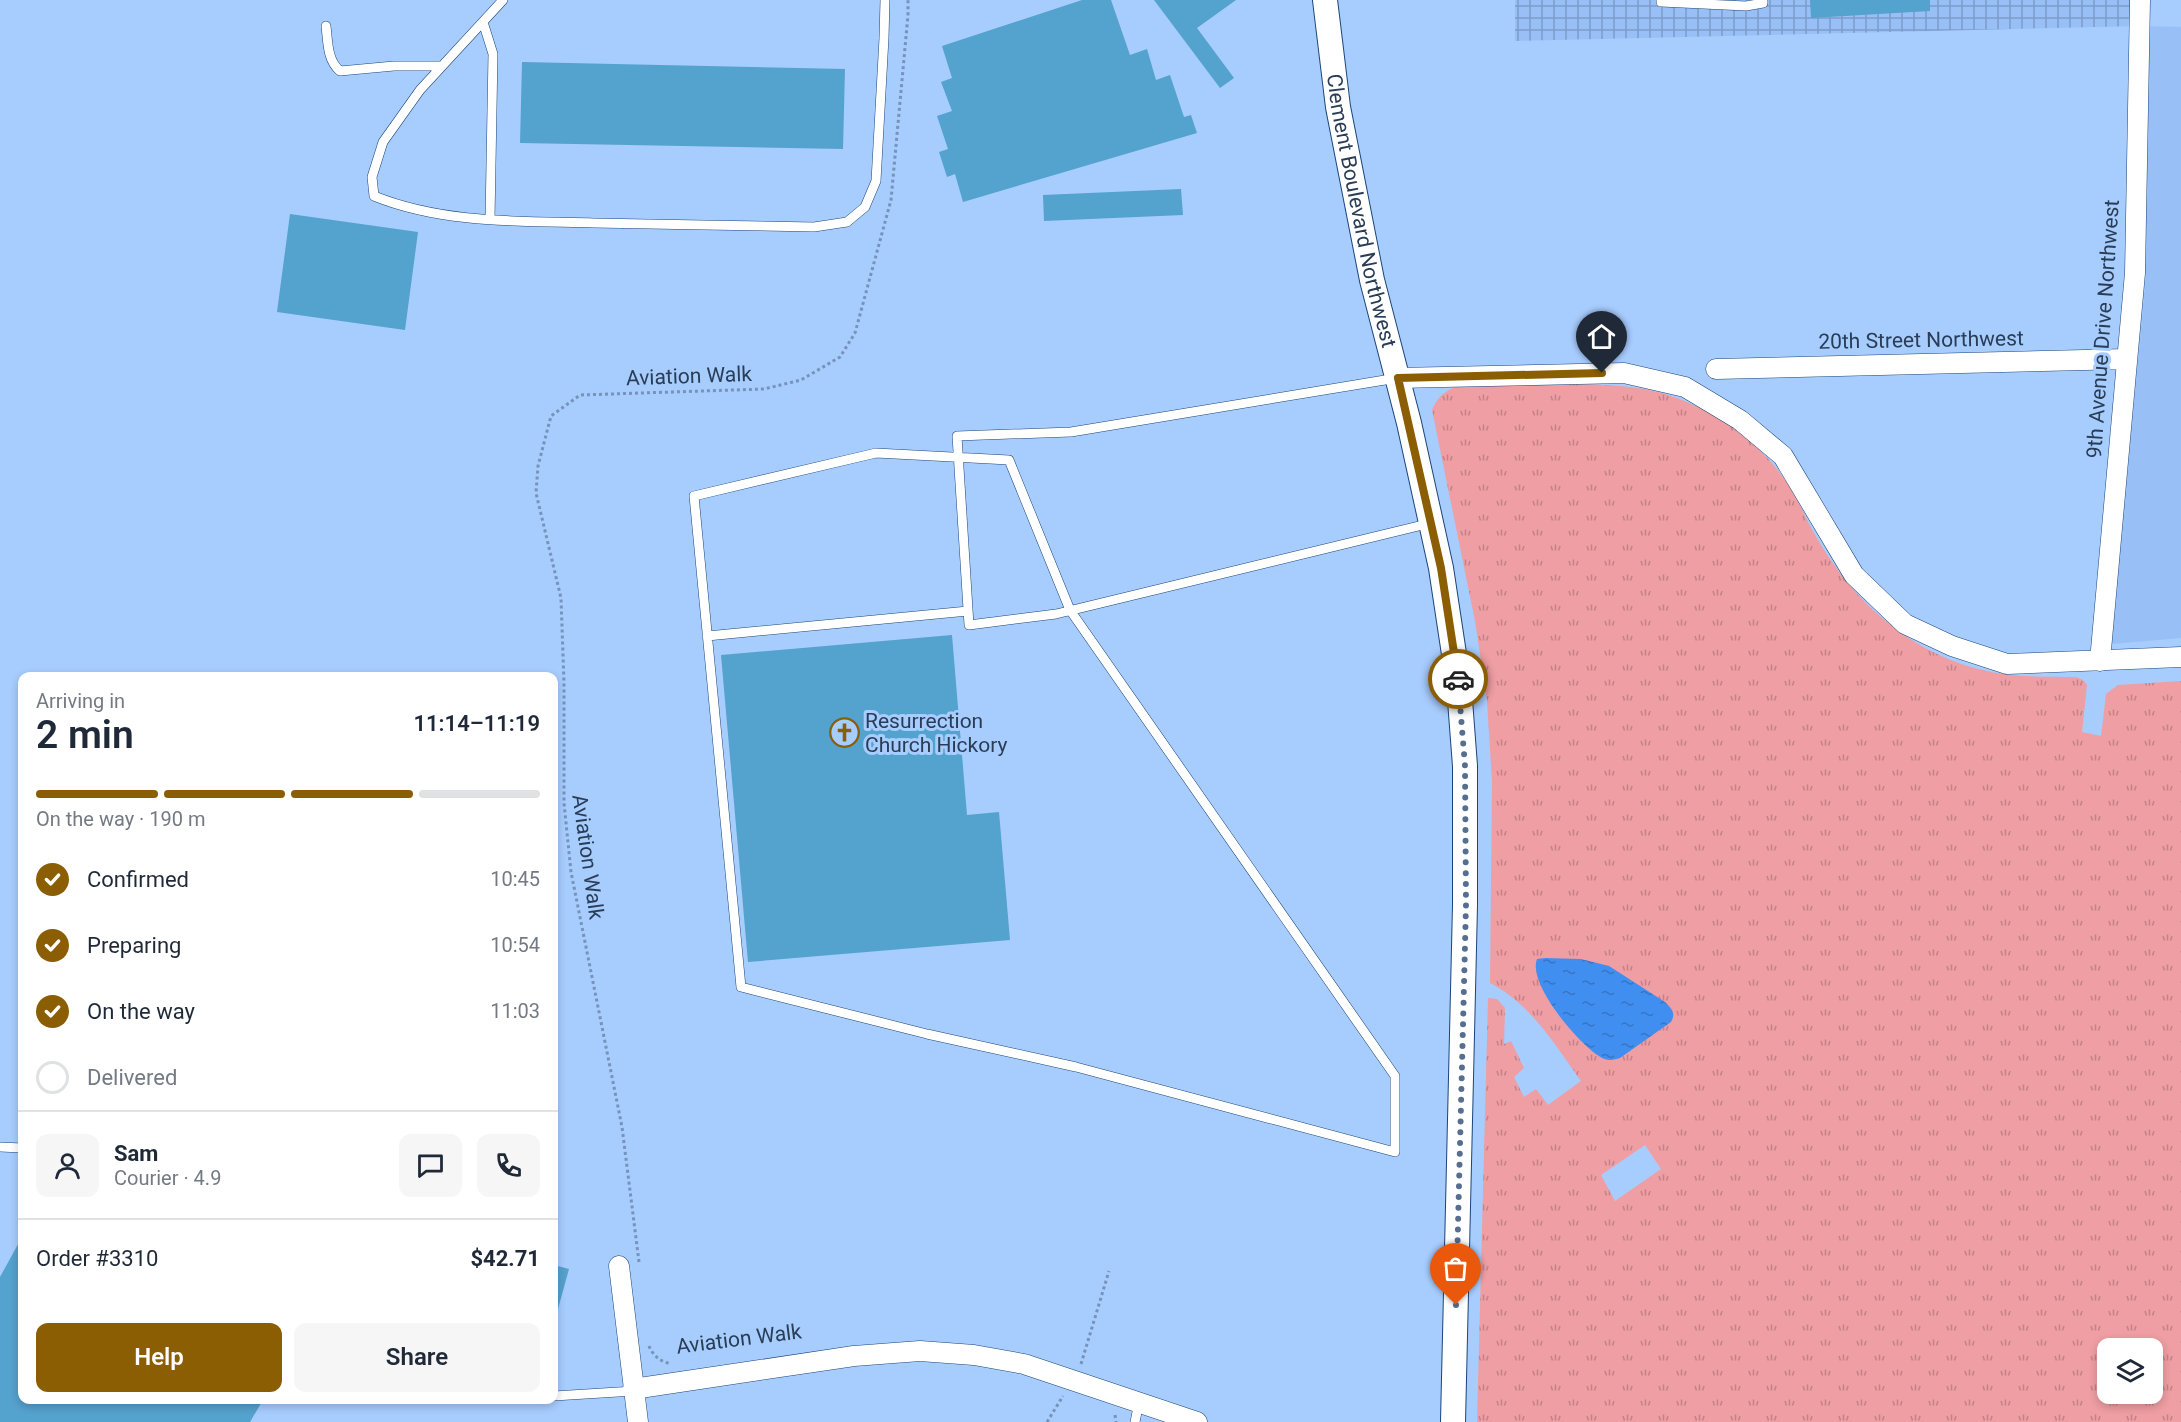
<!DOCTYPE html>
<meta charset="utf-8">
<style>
body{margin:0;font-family:Roboto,sans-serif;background:#f6f6f7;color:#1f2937;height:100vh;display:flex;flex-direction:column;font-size:22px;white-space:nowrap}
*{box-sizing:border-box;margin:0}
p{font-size:20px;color:#747a83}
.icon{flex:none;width:33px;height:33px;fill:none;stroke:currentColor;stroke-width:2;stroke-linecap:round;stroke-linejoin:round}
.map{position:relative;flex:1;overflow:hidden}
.details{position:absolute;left:18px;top:672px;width:540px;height:732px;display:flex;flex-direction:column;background:#fff;border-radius:12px;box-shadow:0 3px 9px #0003}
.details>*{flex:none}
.controls{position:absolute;left:2097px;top:1338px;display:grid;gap:12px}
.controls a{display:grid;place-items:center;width:66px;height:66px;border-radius:12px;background:#fff;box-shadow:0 3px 9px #0003;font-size:30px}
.pin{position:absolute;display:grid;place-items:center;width:51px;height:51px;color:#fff;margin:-62px -26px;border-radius:50% 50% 50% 0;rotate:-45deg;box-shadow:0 0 6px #0007}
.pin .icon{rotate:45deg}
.courier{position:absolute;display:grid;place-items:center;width:60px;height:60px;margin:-30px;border:4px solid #8c5e03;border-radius:50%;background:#fff;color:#222;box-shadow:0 2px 8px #0007}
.overview em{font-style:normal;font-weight:600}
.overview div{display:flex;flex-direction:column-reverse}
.overview{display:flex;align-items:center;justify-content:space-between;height:102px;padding:0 18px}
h1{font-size:39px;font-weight:600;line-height:45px}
.bar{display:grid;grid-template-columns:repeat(4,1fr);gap:9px 6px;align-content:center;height:72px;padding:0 18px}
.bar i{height:8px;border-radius:4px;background:#e0e1e3}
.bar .on{background:#8c5e03}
.bar p{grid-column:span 4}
.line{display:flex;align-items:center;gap:15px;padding:0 18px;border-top:2px solid #e0e1e3}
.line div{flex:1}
.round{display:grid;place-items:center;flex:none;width:63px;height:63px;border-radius:12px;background:#f6f6f7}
ol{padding:0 18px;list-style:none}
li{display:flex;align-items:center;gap:18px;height:66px}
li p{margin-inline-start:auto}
li .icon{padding:6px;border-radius:50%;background:#8c5e03;color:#fff;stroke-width:4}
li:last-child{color:#747a83}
li i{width:33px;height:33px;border:3px solid #e0e1e3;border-radius:50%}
.button{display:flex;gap:12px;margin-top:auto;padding:12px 18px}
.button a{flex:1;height:69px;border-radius:12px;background:#8c5e03;color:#fff;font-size:24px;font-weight:600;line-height:69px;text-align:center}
.button a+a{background:#f6f6f7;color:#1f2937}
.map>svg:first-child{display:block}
.built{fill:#98c0f6}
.industrial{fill:url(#industrial-grid)}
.grass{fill:url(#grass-tufts);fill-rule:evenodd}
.water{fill:url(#water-ripples)}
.building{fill:#54a2ce}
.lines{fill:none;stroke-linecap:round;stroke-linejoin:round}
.service-casing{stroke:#1b4579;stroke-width:10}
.minor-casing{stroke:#1b4579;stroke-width:21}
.tertiary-casing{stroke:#1b4579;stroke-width:26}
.path{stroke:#7593bb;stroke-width:3;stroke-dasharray:3 3;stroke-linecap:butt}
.service{stroke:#fff;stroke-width:9}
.minor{stroke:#fff;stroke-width:20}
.tertiary{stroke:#fff;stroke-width:24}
.done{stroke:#566f91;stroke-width:6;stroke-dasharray:0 10.8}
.route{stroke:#8c5e03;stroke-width:8}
.labels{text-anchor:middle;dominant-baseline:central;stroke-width:6;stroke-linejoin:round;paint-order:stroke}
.street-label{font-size:21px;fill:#2a3d56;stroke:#a7ccfe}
.poi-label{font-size:21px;fill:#2a3d56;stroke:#a7ccfe;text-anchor:start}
</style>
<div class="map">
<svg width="2181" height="1422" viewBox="0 0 2181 1422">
<defs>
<pattern id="industrial-grid" width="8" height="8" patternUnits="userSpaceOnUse" patternTransform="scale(1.5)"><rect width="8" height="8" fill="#98c0f6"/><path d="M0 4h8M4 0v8" fill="none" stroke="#7c9dca"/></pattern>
<pattern id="grass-tufts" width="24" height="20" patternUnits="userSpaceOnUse" patternTransform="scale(1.5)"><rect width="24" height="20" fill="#ef9ea3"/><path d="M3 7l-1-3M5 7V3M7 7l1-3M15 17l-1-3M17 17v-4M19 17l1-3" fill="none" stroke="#c28288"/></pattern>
<pattern id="water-ripples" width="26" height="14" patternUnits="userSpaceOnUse" patternTransform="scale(1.5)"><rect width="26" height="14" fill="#408eef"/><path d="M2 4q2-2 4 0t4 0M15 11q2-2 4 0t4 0" fill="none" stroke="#3675c4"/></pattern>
</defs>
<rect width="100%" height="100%" fill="#a7ccfe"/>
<path class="built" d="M2140 26 2181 27V638L2111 644 2146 274 2135 273Z"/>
<path class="industrial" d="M1515 0H2140V26L1515 41Z"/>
<path class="grass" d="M1463 384C1494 384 1526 384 1558 384 1593 384 1627 384 1662 393 1682 399 1702 408 1720 419 1749 435 1776 464 1793 492 1801 505 1806 519 1814 533 1855 606 1918 661 2003 674 2027 677 2052 677 2076 677L2083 680 2087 685 2082 732 2101 736 2106 694 2118 685 2181 681V1422H1477L1488 998 1497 999 1505 1008 1504 1044 1511 1041 1524 1068 1514 1077 1524 1097 1536 1089 1548 1105 1581 1081C1555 1045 1531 1004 1490 983L1492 782 1487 701 1475 621 1432 410C1439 394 1447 390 1463 384ZM1645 1145 1661 1169 1615 1201 1601 1175ZM2108 1348H2152V1394H2108Z"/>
<path class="water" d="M1545 958 1581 959 1609 966 1665 1002C1672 1009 1676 1013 1671 1022L1620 1058C1614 1060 1608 1061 1602 1058 1580 1046 1527 984 1537 959Z"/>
<path class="building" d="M1082 0H1111L1130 55 1147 49 1156 80 1170 75 1184 117 1191 115 1197 133 963 202 955 174 947 177 939 152 948 149 937 116 952 111 941 82 952 78 942 46Z
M1154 0H1236L1197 28 1234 78 1220 88Z
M1810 0H1930V11L1811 18Z
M522 62 845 69 843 149 520 143Z
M1181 189 1183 215 1044 221 1043 195Z
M290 214 418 232 405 330 277 312Z
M952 635 967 815 999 812 1010 940 748 962 721 655Z
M22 1237V1400H263L250 1422H0V1277Z
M554 1265 569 1269 558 1309 554 1308Z"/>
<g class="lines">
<defs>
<path id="service" d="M503 0 420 90 383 142 372 177 374 196C443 224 521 221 594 223 667 224 741 226 814 227L847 222 865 207 876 181 884 38 885 0
M1661 0V2L1746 6 1763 3V0
M483 22 493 54 490 219
M326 26C328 42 327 60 340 71L394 66H442
M1397 378 1071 432 957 436 969 625 1056 614 1431 523
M876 453 1009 460 1070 610 1395 1076V1152L1076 1067 927 1034 741 987 694 496Z
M707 636 968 611
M0 1147 22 1148
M554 1396 634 1391
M1135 1422 1139 1402"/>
<path id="minor" d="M1716 369 2127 359
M1397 378 1624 373 1685 387 1740 420 1783 456 1854 575 1905 624 1952 646 2007 664 2181 657
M2100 661 2135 273 2140 0
M619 1266 638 1422
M633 1389 854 1356 920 1351 974 1355 1024 1364 1197 1422"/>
<g id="tertiary">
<path id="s1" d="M1325 0 1338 107 1372 280 1409 423 1441 568 1459 687 1465 766V905L1453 1422"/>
</g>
</defs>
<use href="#service" class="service-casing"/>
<use href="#minor" class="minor-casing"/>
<use href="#tertiary" class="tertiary-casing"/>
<path class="path" d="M639 1262 622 1127 571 872 564 803V683L561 598 536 493 538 466 551 416 580 395 764 389 801 380 840 357 855 333 891 200 908 15V0
M649 1346C652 1354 661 1363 670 1363
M1081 1364 1109 1271
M1115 1415 1116 1422
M1047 1422 1063 1396"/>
<use href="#service" class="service"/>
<use href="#minor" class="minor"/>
<use href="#tertiary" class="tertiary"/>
</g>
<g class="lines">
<path class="done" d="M1456 1305 1466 905 1465 766 1458 679"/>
<path class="route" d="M1458 679 1441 568 1398 378 1602 373"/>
</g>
<defs>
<symbol id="church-ring" viewBox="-11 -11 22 22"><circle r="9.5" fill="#a7ccfe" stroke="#8c5e03" stroke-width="1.5"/><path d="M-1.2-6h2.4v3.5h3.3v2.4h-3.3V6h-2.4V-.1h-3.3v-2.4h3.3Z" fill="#8c5e03"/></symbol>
</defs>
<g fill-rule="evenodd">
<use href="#church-ring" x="828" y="716" width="33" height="33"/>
</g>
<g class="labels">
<g class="street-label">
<text stroke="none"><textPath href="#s1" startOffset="214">Clement Boulevard Northwest</textPath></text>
<text transform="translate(2103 329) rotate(-86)">9th Avenue Drive Northwest</text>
<text transform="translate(1921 340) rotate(-1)">20th Street Northwest</text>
<text transform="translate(689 376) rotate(-2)">Aviation Walk</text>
<text transform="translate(588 857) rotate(82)">Aviation Walk</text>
<text transform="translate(739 1339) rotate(-7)">Aviation Walk</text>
</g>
<g class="poi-label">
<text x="865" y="721">Resurrection<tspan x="865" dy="24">Church Hickory</tspan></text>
</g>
</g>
</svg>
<div class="controls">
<a><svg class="icon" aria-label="layers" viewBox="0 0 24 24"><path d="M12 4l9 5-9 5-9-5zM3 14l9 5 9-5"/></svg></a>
</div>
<div class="pin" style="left:1456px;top:1305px;background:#ea580c"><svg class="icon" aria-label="bag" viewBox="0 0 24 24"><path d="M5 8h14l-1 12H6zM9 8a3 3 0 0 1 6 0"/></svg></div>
<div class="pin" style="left:1602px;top:373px;background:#1f2937"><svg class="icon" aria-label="home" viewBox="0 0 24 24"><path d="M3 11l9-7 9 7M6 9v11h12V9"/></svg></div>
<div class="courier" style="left:1458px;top:679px"><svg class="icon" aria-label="car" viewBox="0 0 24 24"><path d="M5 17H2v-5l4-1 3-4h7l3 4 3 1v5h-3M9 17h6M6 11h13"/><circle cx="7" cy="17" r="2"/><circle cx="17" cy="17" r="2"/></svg></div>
<section class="details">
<div class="overview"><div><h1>2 min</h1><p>Arriving in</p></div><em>11:14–11:19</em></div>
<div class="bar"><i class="on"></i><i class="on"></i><i class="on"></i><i></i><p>On the way · 190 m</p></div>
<ol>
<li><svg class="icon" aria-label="check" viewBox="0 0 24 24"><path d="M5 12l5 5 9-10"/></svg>Confirmed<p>10:45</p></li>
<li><svg class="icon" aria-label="check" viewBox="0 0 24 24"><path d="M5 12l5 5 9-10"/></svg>Preparing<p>10:54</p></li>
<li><svg class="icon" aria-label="check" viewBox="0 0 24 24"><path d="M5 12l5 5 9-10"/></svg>On the way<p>11:03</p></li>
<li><i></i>Delivered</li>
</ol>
<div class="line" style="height:108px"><a class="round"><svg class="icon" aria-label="person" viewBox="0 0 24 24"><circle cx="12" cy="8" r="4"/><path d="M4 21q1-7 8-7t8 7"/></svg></a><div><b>Sam</b><p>Courier · 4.9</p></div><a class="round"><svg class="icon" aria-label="chat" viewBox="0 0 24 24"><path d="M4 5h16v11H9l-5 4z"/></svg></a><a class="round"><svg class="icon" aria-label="phone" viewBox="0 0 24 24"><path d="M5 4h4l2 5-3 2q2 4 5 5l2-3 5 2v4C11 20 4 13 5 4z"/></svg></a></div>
<div class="line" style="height:78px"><div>Order #3310</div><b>$42.71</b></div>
<div class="button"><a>Help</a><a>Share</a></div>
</section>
</div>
